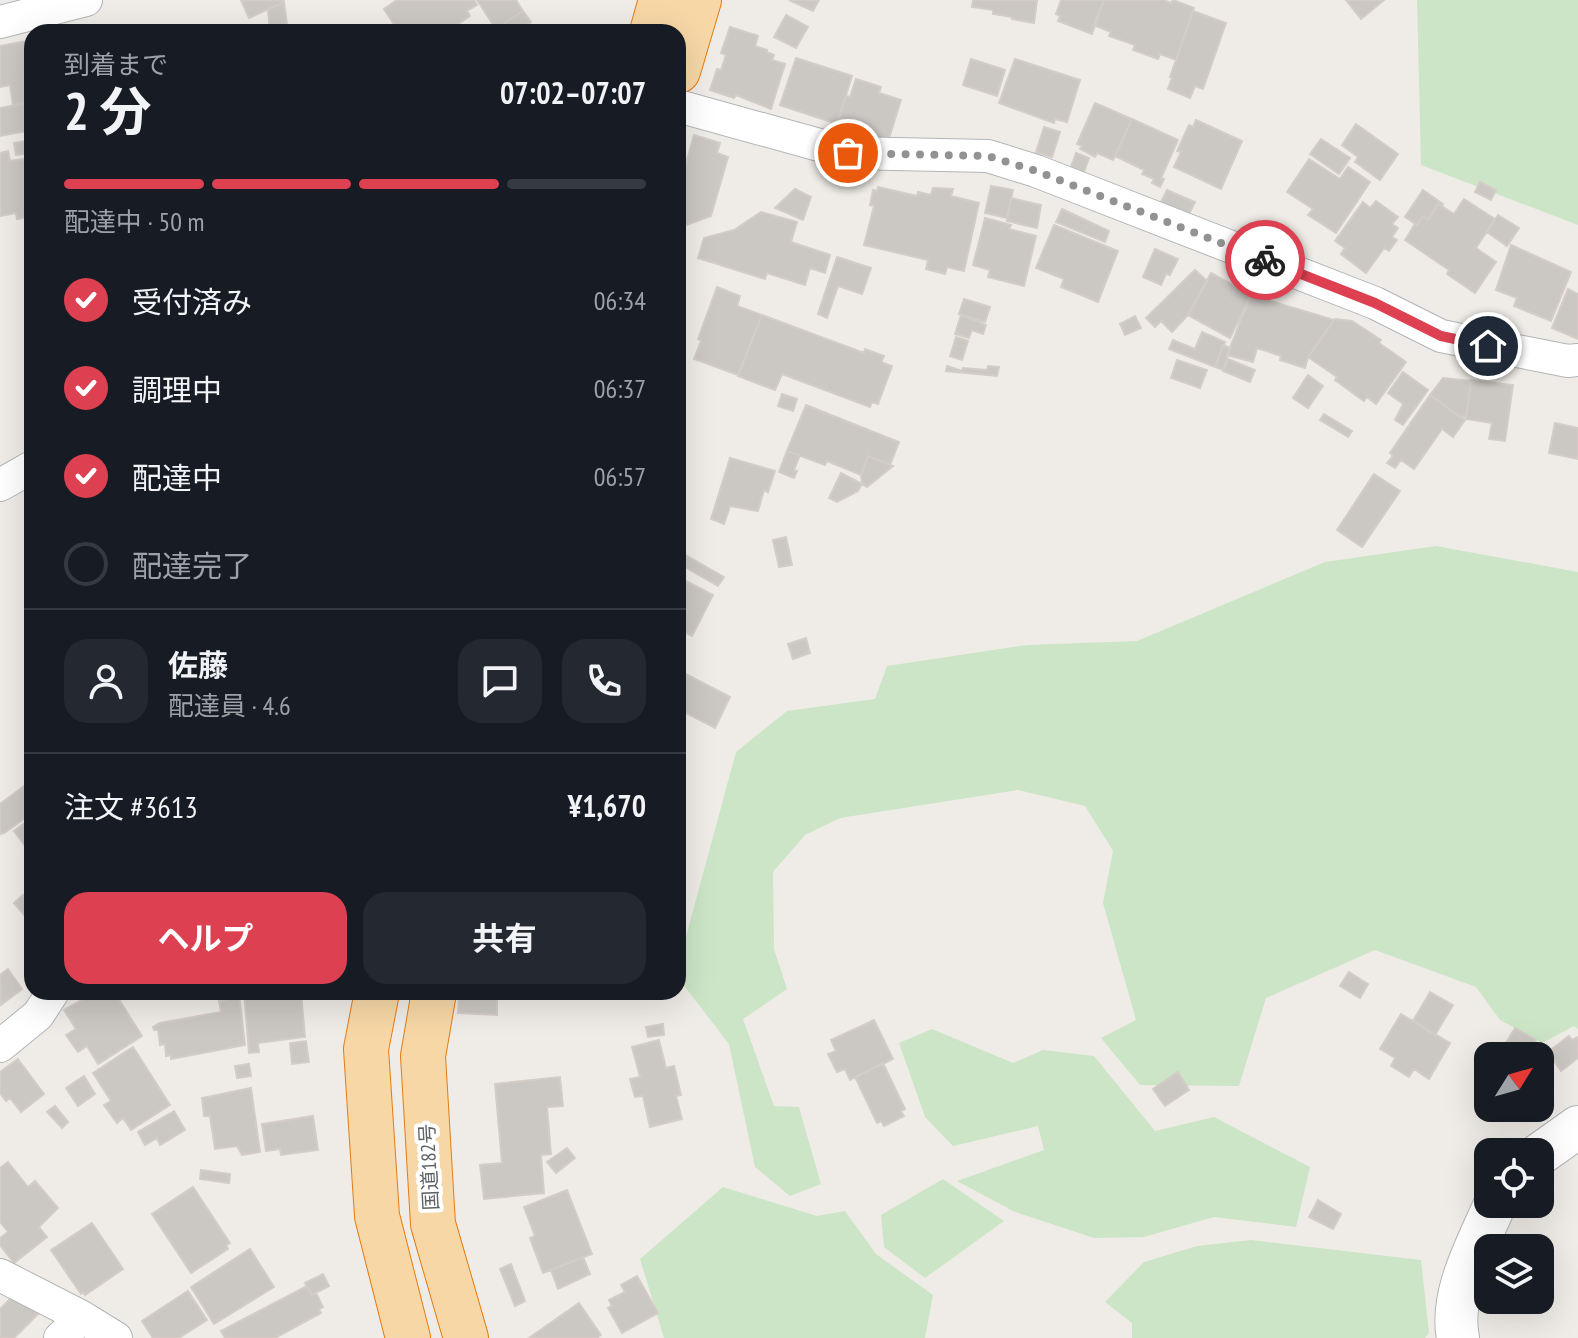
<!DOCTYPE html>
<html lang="ja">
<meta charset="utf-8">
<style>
body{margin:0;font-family:"PT Sans Narrow","Noto Sans JP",sans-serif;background:#242831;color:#f1f3f6;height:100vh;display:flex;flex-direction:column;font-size:30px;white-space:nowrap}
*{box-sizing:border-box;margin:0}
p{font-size:26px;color:#9ea1a6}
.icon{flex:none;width:44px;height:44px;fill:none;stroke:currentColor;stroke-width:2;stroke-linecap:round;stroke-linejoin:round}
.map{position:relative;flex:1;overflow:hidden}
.side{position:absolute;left:24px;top:24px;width:662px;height:976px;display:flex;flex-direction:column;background:#171b24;border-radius:24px;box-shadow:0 8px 32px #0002}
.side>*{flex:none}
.needle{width:52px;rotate:53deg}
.fabs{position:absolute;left:1474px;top:1042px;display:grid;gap:16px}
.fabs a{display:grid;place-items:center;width:80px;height:80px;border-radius:16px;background:#171b24;box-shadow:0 8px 32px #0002;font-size:40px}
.pin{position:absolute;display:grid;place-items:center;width:68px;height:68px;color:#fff;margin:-34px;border:4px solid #fff;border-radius:50%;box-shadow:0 2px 8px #0007}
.courier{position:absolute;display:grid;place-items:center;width:80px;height:80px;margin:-40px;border:6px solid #dc4051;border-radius:50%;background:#fff;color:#222;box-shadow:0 2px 10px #0007}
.summary em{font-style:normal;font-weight:700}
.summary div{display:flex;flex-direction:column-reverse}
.summary{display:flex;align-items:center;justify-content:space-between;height:136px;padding:0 40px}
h1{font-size:52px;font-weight:700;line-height:60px}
.bar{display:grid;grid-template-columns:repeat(4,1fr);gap:12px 8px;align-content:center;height:96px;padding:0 40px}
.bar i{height:10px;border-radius:6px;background:#363941}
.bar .selected{background:#dc4051}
.bar p{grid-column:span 4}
.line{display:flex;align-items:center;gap:20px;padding:0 40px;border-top:2px solid #363941}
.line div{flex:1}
.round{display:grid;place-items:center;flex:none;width:84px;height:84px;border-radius:24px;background:#242831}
ol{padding:0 40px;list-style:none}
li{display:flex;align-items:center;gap:24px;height:88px}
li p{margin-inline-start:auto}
li .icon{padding:8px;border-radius:50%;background:#dc4051;color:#fff;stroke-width:4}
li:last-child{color:#9ea1a6}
li i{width:44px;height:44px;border:4px solid #363941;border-radius:50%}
.button{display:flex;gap:16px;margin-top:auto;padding:16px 40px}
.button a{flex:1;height:92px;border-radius:24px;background:#dc4051;color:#fff;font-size:32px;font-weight:700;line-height:92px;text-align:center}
.button a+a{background:#242831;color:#f1f3f6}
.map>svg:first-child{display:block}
.green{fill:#cce5c6}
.building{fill:#cbc7c3;stroke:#d4cdc6;stroke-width:2}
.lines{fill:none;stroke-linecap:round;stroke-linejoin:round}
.minor-casing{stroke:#b2b5b8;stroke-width:34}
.tertiary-casing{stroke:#b2b5b8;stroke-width:44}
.trunk-casing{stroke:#e47c12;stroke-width:46}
.minor{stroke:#fff;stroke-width:32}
.tertiary{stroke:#fff;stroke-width:42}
.trunk{stroke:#f7d7a6;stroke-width:44}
.done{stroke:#919393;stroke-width:8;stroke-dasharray:0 14.4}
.route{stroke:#dc4051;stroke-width:10}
.labels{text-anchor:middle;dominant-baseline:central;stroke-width:8;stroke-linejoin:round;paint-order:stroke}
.street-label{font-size:20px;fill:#5f6366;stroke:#fff}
</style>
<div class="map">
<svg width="1578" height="1338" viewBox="0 0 1578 1338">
<rect width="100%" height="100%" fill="#efece7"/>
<path class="green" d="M1417 0H1578V225L1421 165Z
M1436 546 1578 572V1029L1574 1026 1542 1043 1500 1020 1476 987 1375 950 1266 998 1239 1086 1140 1085 1101 1038 1136 1020 1103 903 1113 851 1085 806 1018 790 840 818 805 835 773 872 774 949 787 989 743 1019 774 1106 799 1107 821 1184 790 1196 755 1167 729 1044 678 978V966L736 752 787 711 875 699 887 666 1027 645 1137 641 1325 562Z
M932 1029 1013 1063 1043 1050 1094 1056 1155 1131 1214 1117 1310 1167 1296 1227 1214 1217 1144 1237 1094 1238 1015 1212 957 1181 1044 1150 1038 1126 953 1146 925 1117 899 1043Z
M943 1179 1004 1221 925 1278 884 1247 881 1215Z
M723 1187 817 1216 845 1211 876 1254 933 1295 925 1338H664L640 1259Z
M1251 1240 1421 1260 1429 1333 1425 1338H1132V1323L1105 1302 1144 1262 1197 1246Z"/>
<path class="building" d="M241 0H283L284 2 249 18Z
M397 0H474L477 5 467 11 470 16 446 32H399L384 9Z
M477 0H516L523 11 496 29Z
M789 0H819L813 11Z
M973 0H1037L1034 23 1012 19V17L993 14V10L972 7Z
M1061 0H1104L1092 34 1058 21 1060 16 1056 14Z
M1104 0H1163L1171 3 1173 0 1194 8 1176 60 1160 54 1158 59 1133 50 1135 45 1109 36 1111 32 1094 25Z
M1346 0H1384L1361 19Z
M284 2 288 32H270L268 10Z
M523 11 531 22 517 32H500L498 28Z
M1193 11 1226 23 1203 89 1195 86 1190 98 1168 89 1172 78 1170 77Z
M786 15 808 27 796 48 774 37Z
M730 27 758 36 755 46 767 50V52L774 55 772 60 785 64 771 109 736 95 734 98 710 90 717 69 721 70 726 55 721 53Z
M32 40V102L13 105 10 85 0 87V46Z
M796 58 852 76 837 124 780 105Z
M971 59 1005 70 997 96 963 85Z
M1015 59 1080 80 1067 122 1055 119 1054 123 999 103Z
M856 79 881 87 879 93 901 100 887 145 839 127 840 122H838L846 96 850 97Z
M32 102V130L0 136V108Z
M1095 103 1132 119 1113 160 1097 153 1095 157 1080 149 1082 146 1077 144Z
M1132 119 1178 140 1161 178 1164 179 1160 187 1152 183 1154 179 1142 174 1144 170 1115 156Z
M1196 120 1242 141 1221 189 1174 167 1181 152 1177 151 1189 125 1193 127Z
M1356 124 1398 154 1380 180 1355 162 1358 157 1342 145Z
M1044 127 1060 132 1052 157 1036 152Z
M694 135 720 143 717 153 728 157 711 216 678 228V192Z
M1321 139 1350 158 1339 174 1310 154Z
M32 140V153L16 155 14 143Z
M8 151 10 161 32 158V216L17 219 16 213 0 216V153Z
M1076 153 1089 158 1084 172 1071 167Z
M1309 159 1340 179 1348 167 1370 182 1336 233 1308 215 1313 209 1287 192Z
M1480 182 1496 190 1491 200 1475 192Z
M991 186 1013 190 1007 218 985 213Z
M878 187 917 196 918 192 931 195 933 188 953 189 951 196 979 203 964 271 947 267 945 274 926 269 928 260 864 245 874 206 870 205 873 190 877 191Z
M795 189 811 197 803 220 775 208Z
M1167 190 1195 202 1188 216 1160 204Z
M1423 190 1443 204 1442 206 1438 204 1428 220 1423 216 1417 225 1405 217Z
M1011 198 1041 205 1037 228 1007 221Z
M1464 199 1495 219 1476 248 1496 262 1475 293 1447 274 1449 270 1405 240 1415 224 1417 225 1423 216 1428 220 1438 204 1454 214Z
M1376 201 1398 217 1392 224 1398 228 1392 237 1397 240 1389 251 1384 248 1366 273 1341 254 1345 248 1335 241 1363 202 1370 208Z
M1062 209 1109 231 1105 242 1056 222Z
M761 212 797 222 791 242 830 255 825 273 810 268 805 285 767 273 765 279 698 258 704 238 734 230Z
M1498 215 1519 228 1507 246 1487 232Z
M985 218 1011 225 1009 229 1036 236 1024 286 988 277 990 270 973 265Z
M1054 225 1118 251 1098 302 1061 287 1064 279 1036 268Z
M1511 245 1571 272 1551 321 1514 306 1517 298 1496 290Z
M1155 249 1178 259 1170 275 1166 274 1161 285 1143 277Z
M837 257 871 268 862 294 838 286 827 318 818 314Z
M1195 270 1207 281 1188 315 1172 332 1161 321 1155 327 1146 318Z
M1211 273 1251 295 1230 338 1188 315Z
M717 287 740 296 737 306 762 315 738 375 694 359 701 341 698 339Z
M1568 289 1578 294V339L1552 328Z
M1251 295 1334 320 1308 357 1305 368 1280 360 1281 356 1257 348 1253 362 1227 355Z
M964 299 990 307 985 322 959 314Z
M762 315 864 353 865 349 884 356 881 362 892 366 878 404 872 402 870 407 782 374 775 390 738 376Z
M961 315 986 325 983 334 972 330 969 338 955 334Z
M1135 316 1141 328 1125 335 1120 324Z
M1335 319 1352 321 1381 340 1379 343 1406 362 1376 404 1367 397 1364 401 1335 380 1337 377 1308 357Z
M1202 332 1225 342 1215 367 1169 349 1173 340 1195 349Z
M956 337 968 341 962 360 950 356Z
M1223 345 1230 348 1223 370 1215 367Z
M1228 359 1255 370 1250 382 1223 371Z
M1177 360 1207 370 1200 388 1171 378Z
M947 366 962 371 963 368 987 370 988 366 999 367 997 376 946 371Z
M1403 372 1428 390 1403 425 1395 420 1403 404 1388 393Z
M1308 375 1323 386 1308 408 1293 398Z
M1443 378 1471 381 1466 416 1460 417 1430 395Z
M1471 380 1513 385 1505 441 1489 439 1492 423 1466 419Z
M782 394 797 399 793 411 778 406Z
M1430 395 1465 420 1453 437 1442 429 1414 469 1401 460 1395 468 1387 463 1393 456 1390 453Z
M806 405 899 442 890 465 868 456 861 475 827 461 825 465 787 451Z
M1324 414 1352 431 1348 437 1320 420Z
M1555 423 1578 428V459L1549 453Z
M787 451 800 455 794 470 797 471 794 478 779 472Z
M868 456 893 466 867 487 862 484 861 475Z
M730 458 775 471 768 492 764 490 758 511 730 506 724 524 711 519Z
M841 473 862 484 858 491 837 502 829 498Z
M1374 474 1400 491 1362 547 1337 530Z
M786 537 792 565 779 567 773 540Z
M682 553 724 577 718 586 678 563Z
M678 577 713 595 692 636 678 629Z
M806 638 810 653 793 659 788 644Z
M678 670 730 697 715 728 678 709Z
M32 780V813L4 833 0 834V804Z
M32 818V861L25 852 28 850 14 831Z
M23 895 32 905V924L14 903Z
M8 969 22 989 1 1005 0 975Z
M1349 972 1368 984 1360 998 1340 986Z
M78 992H119L122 996 118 998 142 1036 98 1064 87 1046 78 1052 66 1035 76 1029 64 1010 83 999Z
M244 992H301L305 1037 258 1043 259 1052 249 1053Z
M459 992 497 994V1015L458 1013Z
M526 992H561L560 999 526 996Z
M1430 992 1453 1005 1435 1035 1413 1021Z
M239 994 245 1045 171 1059V1055L166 1056 165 1044 160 1045 158 1030H154L153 1027 160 1023 221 1012 219 1001 235 998 234 995Z
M1401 1014 1450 1043 1429 1079 1414 1069 1409 1077 1391 1066 1395 1058 1380 1049Z
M874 1020 893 1059 850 1080 845 1069 837 1072 828 1054 836 1051 831 1040Z
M663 1024 664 1035 648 1037 646 1027Z
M1515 1028 1536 1040 1527 1056H1502L1499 1054Z
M1569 1036 1572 1040 1578 1037V1058L1561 1071 1548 1052Z
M659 1040 666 1068 674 1066 681 1095 676 1096 682 1119 650 1127 643 1096 635 1097 630 1079 640 1077 632 1047Z
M306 1041 309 1062 292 1064 290 1043Z
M133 1047 170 1105 131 1130 123 1118 117 1123 104 1105 111 1101 93 1073Z
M18 1059 44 1094 21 1112 10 1098 6 1101 0 1093V1072Z
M883 1063 905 1109 901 1111 904 1116 884 1126 881 1121 877 1123 855 1077Z
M249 1064 251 1076 237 1078 235 1066Z
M1178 1072 1189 1090 1165 1106 1153 1089Z
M84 1076 95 1094 78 1106 66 1088Z
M560 1077 563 1106 547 1107 551 1154 541 1155 544 1193 484 1199 480 1165 502 1163 495 1084Z
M251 1088 260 1152 242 1155 237 1146 215 1149 210 1116H204L202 1098Z
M55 1106 68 1122 62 1128 47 1112Z
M174 1111 185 1130 160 1145 157 1138 145 1145 138 1132Z
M313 1116 318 1150 281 1155 280 1149 266 1151 262 1124Z
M567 1148 575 1158 556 1173 547 1162Z
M8 1162 28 1187 35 1181 58 1208 39 1227 47 1237 14 1263 0 1245V1238L8 1232 0 1222V1168Z
M201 1170 230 1174 229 1183 200 1179Z
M193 1187 230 1243 226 1245 228 1249 191 1273 152 1214Z
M567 1190 592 1254 543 1273 530 1238 535 1236 524 1207Z
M1318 1200 1341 1214 1333 1229 1309 1217Z
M92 1223 123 1269 85 1295 83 1292 81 1294 51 1250Z
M250 1249 274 1287 214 1324 191 1287Z
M583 1257 590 1274 558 1289 551 1270Z
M511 1264 525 1301 515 1306 500 1269Z
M323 1274 329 1286 312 1295 305 1283Z
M637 1276 658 1313 622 1333 608 1308 612 1306 609 1300 625 1292 621 1285Z
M307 1286 312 1295 316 1293 323 1307 319 1309 321 1313 275 1338H225L221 1331Z
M188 1291 207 1320 179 1338H153L142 1321Z
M17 1292 38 1314 14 1338H0V1309Z
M579 1303 601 1335 597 1338H529Z"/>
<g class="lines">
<defs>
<path id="minor" d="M0 22 86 0
M678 106 848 153 988 156 1036 171 1375 303 1441 336 1568 361 1578 360
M0 485 32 467
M0 1046 38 1015 53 992
M0 1275 82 1317 116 1338
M60 1338 82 1317"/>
<path id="tertiary" d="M1540 1154 1578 1127
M1458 1338C1449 1294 1478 1244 1495 1204"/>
<path id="trunk" d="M652 32 661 0
M678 71 699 0
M377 992 366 1049 377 1216 408 1338
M434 992 423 1056 433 1224 466 1338"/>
</defs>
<use href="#minor" class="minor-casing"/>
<use href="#tertiary" class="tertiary-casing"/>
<use href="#trunk" class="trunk-casing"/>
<use href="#minor" class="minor"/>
<use href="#tertiary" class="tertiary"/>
<use href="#trunk" class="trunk"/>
</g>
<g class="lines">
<path class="done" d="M848 153 988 156 1036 171 1265 260"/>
<path class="route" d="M1265 260 1375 303 1441 336 1488 346"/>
</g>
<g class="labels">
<g class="street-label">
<text transform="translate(429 1167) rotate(-93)">国道182号</text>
</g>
</g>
</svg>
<div class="fabs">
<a><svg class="needle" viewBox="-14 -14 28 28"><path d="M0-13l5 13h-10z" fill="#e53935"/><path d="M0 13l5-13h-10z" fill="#9ea1a6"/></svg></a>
<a><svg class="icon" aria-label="locate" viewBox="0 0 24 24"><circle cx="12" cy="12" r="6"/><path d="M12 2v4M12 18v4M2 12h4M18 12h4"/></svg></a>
<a><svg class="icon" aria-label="layers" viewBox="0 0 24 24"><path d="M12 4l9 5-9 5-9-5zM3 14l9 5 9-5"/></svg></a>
</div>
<div class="pin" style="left:848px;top:153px;background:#ea580c"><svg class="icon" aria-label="bag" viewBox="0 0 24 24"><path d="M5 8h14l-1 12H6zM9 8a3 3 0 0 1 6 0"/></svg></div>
<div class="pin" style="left:1488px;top:346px;background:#1f2937"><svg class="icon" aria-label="home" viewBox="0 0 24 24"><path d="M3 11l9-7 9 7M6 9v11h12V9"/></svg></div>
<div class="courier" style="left:1265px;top:260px"><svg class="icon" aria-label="bike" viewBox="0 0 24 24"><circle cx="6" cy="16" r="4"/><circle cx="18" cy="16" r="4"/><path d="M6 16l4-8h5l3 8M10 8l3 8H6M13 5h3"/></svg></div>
<section class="side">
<div class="summary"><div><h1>2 分</h1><p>到着まで</p></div><em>07:02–07:07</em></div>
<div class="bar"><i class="selected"></i><i class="selected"></i><i class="selected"></i><i></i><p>配達中 · 50 m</p></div>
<ol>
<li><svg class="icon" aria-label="check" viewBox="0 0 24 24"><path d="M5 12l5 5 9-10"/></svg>受付済み<p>06:34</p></li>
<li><svg class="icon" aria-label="check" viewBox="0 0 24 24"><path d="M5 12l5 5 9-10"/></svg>調理中<p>06:37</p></li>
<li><svg class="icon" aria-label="check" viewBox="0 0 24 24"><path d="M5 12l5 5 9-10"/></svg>配達中<p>06:57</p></li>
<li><i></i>配達完了</li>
</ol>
<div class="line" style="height:144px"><a class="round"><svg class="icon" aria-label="person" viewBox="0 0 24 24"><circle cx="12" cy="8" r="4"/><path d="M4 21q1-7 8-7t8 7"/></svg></a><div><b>佐藤</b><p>配達員 · 4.6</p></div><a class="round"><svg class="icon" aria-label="chat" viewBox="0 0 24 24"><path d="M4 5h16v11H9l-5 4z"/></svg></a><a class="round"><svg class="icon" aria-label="phone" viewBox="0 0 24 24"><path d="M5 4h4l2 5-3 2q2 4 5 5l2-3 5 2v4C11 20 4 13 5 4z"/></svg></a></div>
<div class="line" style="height:104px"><div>注文 #3613</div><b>¥1,670</b></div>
<div class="button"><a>ヘルプ</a><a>共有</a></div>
</section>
</div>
